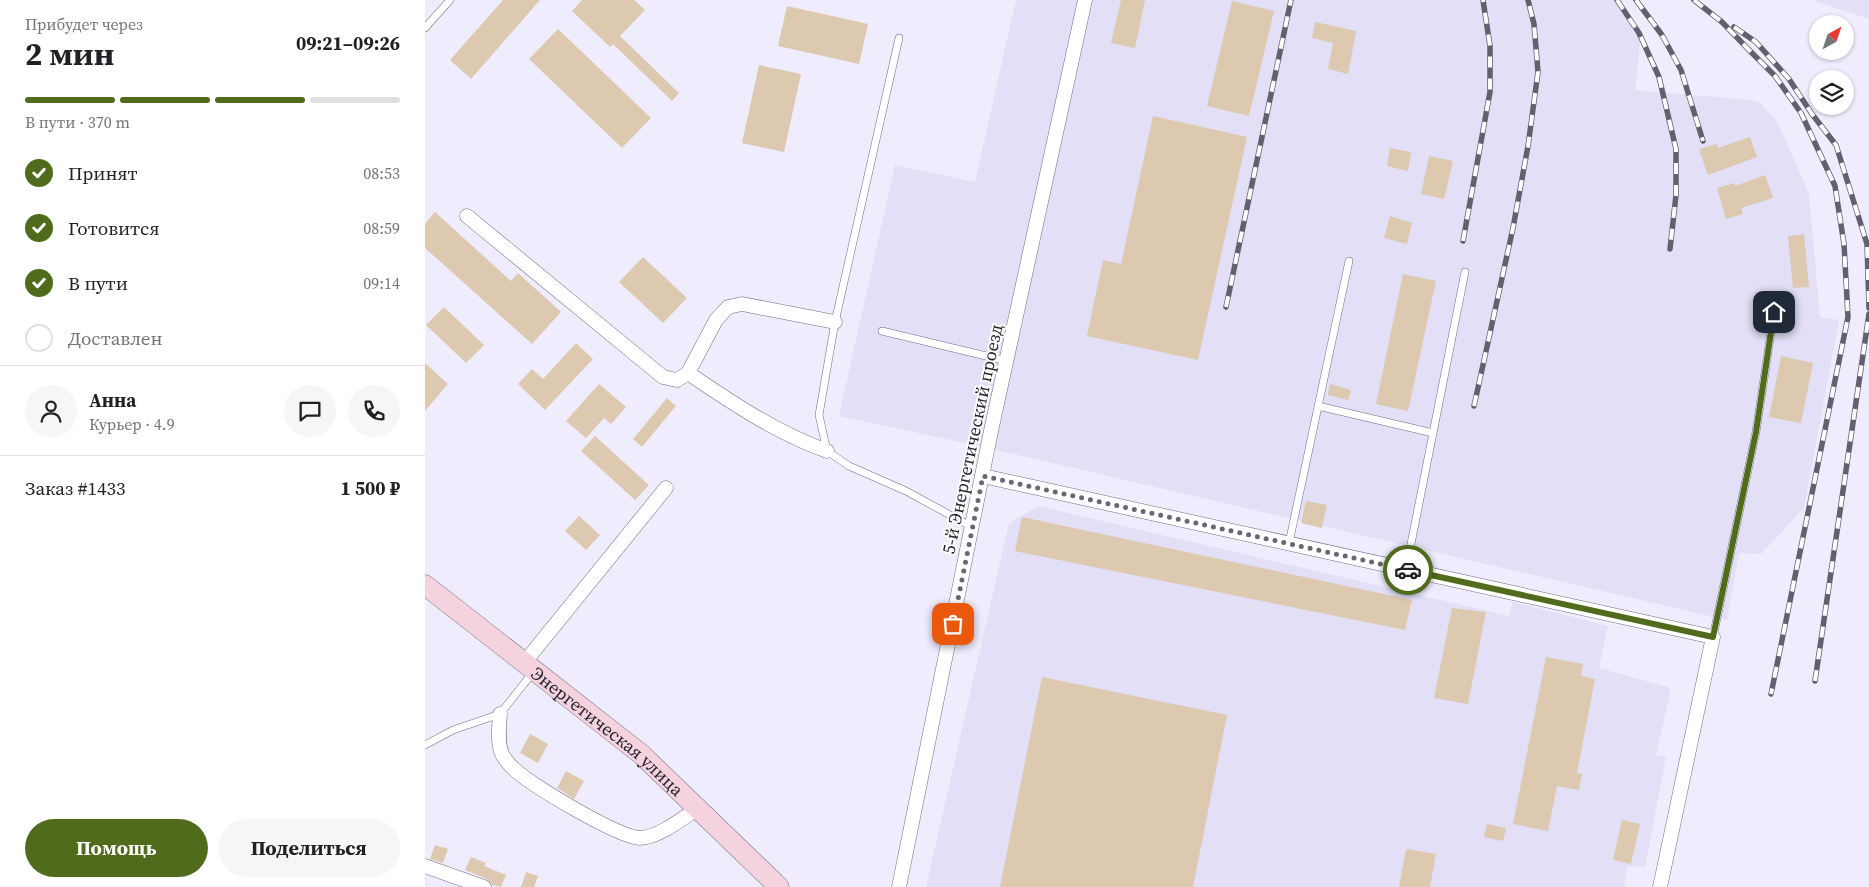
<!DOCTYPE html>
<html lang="ru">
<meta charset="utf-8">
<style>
body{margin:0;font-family:"Source Serif 4",serif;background:#f6f6f6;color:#202124;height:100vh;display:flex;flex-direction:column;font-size:19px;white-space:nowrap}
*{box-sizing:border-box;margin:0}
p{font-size:16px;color:#757577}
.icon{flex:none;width:28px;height:28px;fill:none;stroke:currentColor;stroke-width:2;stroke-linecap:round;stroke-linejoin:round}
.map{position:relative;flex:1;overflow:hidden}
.side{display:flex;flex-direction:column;background:#fff;width:425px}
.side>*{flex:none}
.needle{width:32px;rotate:40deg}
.fabs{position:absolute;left:1384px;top:15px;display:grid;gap:10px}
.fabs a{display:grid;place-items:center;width:45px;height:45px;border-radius:50%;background:#fff;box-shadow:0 1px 4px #0004;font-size:25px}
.pin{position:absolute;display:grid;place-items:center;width:42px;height:42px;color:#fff;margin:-21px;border-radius:10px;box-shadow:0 2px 8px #0006}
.courier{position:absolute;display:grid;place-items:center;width:50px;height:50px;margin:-25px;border:4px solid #516b1d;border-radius:50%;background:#fff;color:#222;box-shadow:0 1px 6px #0007}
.head em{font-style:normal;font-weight:700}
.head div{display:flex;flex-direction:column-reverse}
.head{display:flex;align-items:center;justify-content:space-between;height:85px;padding:0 25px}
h1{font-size:32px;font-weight:700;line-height:38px}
.bar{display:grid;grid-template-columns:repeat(4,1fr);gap:8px 5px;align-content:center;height:60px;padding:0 25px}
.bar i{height:6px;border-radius:4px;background:#e0e0e0}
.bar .current{background:#516b1d}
.bar p{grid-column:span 4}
.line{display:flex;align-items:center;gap:12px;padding:0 25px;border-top:1px solid #e0e0e0}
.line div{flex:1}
.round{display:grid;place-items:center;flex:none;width:52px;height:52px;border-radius:26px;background:#f6f6f6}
ol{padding:0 25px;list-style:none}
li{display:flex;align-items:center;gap:15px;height:55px}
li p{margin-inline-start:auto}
li .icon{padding:5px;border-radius:50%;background:#516b1d;color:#fff;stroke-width:4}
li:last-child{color:#757577}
li i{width:28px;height:28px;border:2px solid #e0e0e0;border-radius:50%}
.button{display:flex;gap:10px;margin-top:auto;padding:10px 25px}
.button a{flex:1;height:58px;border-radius:30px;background:#516b1d;color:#fff;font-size:20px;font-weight:700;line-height:58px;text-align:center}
.button a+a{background:#f6f6f6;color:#202124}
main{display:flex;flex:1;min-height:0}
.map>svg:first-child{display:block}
.built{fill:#e2dff6}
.building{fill:#ddc9b0}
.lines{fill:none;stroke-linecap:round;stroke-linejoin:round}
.service-casing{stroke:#6f6b85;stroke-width:8}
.minor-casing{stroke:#6f6b85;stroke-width:15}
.secondary-casing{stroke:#6f6b85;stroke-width:21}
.service{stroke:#fff;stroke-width:7}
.minor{stroke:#fff;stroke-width:14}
.secondary{stroke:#f4d2de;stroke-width:20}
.rail-casing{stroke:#62606d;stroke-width:5.5}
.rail{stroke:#fcfcfc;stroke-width:4;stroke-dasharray:11;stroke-linecap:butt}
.done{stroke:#686774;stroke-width:5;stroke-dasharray:0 9}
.route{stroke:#516b1d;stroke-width:6}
.labels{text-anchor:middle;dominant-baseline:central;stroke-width:4;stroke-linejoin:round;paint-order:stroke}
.street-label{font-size:18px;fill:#201f29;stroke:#fcfcfc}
</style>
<main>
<section class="side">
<div class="head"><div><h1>2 мин</h1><p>Прибудет через</p></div><em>09:21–09:26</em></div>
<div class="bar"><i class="current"></i><i class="current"></i><i class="current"></i><i></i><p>В пути · 370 m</p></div>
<ol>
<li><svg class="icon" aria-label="check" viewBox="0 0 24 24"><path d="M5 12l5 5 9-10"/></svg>Принят<p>08:53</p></li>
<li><svg class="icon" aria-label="check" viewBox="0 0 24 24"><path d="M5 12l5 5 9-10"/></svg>Готовится<p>08:59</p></li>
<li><svg class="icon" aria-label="check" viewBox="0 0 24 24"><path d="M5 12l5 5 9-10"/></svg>В пути<p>09:14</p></li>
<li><i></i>Доставлен</li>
</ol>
<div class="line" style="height:90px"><a class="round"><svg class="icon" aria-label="person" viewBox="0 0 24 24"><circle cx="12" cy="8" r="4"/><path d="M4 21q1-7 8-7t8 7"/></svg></a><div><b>Анна</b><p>Курьер · 4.9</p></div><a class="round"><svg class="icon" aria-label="chat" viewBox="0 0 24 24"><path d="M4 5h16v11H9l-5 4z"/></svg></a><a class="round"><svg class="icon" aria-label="phone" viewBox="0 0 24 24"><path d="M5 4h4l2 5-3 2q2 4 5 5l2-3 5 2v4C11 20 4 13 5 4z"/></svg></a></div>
<div class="line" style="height:65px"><div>Заказ #1433</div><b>1 500 ₽</b></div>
<div class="button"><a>Помощь</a><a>Поделиться</a></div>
</section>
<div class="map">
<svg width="1444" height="887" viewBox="0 0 1444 887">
<rect width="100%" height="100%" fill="#efecfe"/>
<path class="built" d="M591 0H1194L1216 35 1210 90 1326 100 1336 103 1353 123 1384 194 1395 317 1414 320 1379 508 1336 554 1314 553 1302 620 554 446 414 416 470 165 550 182Z
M1387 0H1444V19Z
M613 506 1084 616 1088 602 1183 626 1174 668 1246 688 1231 756 1241 757 1220 867 1203 866 1199 887H501L584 523Z"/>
<path class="building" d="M78 0H115L46 79 25 60Z
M157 0H209L220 10 195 36 254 93 247 101 188 44 185 47 147 11Z
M696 0H720L710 48 686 43Z
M807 1 849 11 824 116 782 106Z
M362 6 443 24 434 64 353 46Z
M890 22 931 31 923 74 903 69 908 43 887 38Z
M133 29 226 118 197 148 104 59Z
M334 65 376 74 359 152 317 143Z
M728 116 822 137 773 360 662 336 678 260 696 264Z
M1325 137 1332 157 1283 175 1274 149 1292 144 1293 148Z
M965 148 986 152 983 171 962 166Z
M1004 156 1028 161 1019 199 996 194Z
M1340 175 1348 198 1316 208 1318 214 1301 219 1292 188 1309 183 1310 186Z
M10 212 86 281 93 273 136 312 107 344 0 248V224Z
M965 216 987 223 982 244 959 238Z
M1379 234 1384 287 1368 288 1363 236Z
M218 257 262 298 238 323 194 282Z
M978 274 1011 281 983 411 951 404Z
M19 307 59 345 41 363 1 325Z
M151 343 168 359 120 410 93 384 107 369 118 379Z
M1356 356 1388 363 1376 423 1344 417Z
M0 363 23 384 0 411Z
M174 384 201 407 186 424 179 418 161 438 141 421Z
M905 384 926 390 923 400 903 395Z
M242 398 251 406 217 447 208 439Z
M170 436 224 485 210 500 156 451Z
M881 501 902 505 897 528 876 523Z
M154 516 175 535 161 550 140 531Z
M597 517 987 600 980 630 590 551Z
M1027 608 1061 612 1043 704 1009 698Z
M1121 657 1158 664 1156 676 1170 679 1152 773 1157 774 1154 790 1132 786 1123 831 1088 824Z
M617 677 802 715 768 887H575Z
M105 734 123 744 113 763 95 753Z
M141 771 159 781 149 799 132 788Z
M1197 820 1215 824 1206 864 1188 860Z
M1062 824 1081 828 1078 841 1059 837Z
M10 845 23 849 18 863 5 859Z
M981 849 1011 854 1005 887H974Z
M46 857 61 863 59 866 81 875 76 887 67 885 62 879 40 870Z
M101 872 113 876 109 887H96Z"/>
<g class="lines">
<defs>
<path id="service" d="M0 28 25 0
M474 38 410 322 394 415 402 451 424 466 481 491 547 527
M457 331 582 361
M893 406 1008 433
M864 543 924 261
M981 569 1040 272
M1288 637 1331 432 1349 312
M0 745 28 730 75 714 109 671"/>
<path id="minor" d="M42 216 238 377 252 380 263 373 291 320 303 307 317 304 410 322
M263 373C307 403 352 433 402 451
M558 476 1288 637 1235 887
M99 663 241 488
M75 714C74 727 72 745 78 756 81 760 84 765 88 768 105 785 193 837 215 838 233 838 258 818 273 808
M0 866 59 887
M474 887 566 431 660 0"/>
<g id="secondary">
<path id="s1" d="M0 585 216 754 354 887"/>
</g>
</defs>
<use href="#service" class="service-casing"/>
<use href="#minor" class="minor-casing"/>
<use href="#secondary" class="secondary-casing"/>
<use href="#service" class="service"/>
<use href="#minor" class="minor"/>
<use href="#secondary" class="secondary"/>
<defs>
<path id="rail" d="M1192 0 1214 33 1234 77 1251 149V195L1245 249
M1211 0 1237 35 1256 70 1278 141
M1269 0 1297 22 1323 49 1350 76 1376 113 1410 186 1419 244 1423 317 1346 694
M1309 27 1331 42 1364 79 1387 114 1411 145 1442 244 1444 308
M1038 241 1065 92V46L1058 0
M801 307 866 0
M1049 406 1088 228 1103 146 1113 72 1109 24 1103 0
M1390 681 1444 314"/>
</defs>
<use href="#rail" class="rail-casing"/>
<use href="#rail" class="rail"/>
</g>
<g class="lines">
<path class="done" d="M528 624 558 476 983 570"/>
<path class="route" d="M983 570 1288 637 1331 432 1349 312"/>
</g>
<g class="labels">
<g class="street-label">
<text transform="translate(547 439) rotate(-78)">5-й Энергетический проезд</text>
<text stroke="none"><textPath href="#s1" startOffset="234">Энергетическая улица</textPath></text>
</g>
</g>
</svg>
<div class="fabs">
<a><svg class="needle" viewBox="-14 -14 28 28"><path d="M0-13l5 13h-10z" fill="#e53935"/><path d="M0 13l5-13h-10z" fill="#757577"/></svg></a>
<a><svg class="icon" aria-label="layers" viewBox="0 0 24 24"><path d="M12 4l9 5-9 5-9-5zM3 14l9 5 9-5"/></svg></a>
</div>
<div class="pin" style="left:528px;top:624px;background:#ea580c"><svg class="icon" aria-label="bag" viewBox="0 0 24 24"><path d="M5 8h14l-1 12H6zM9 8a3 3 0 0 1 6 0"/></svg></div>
<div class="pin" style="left:1349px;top:312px;background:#1f2937"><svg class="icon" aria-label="home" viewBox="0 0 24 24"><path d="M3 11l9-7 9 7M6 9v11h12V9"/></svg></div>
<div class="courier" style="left:983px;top:570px"><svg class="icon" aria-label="car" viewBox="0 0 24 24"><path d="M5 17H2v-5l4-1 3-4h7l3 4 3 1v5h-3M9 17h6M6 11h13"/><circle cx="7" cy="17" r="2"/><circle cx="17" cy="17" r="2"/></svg></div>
</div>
</main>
